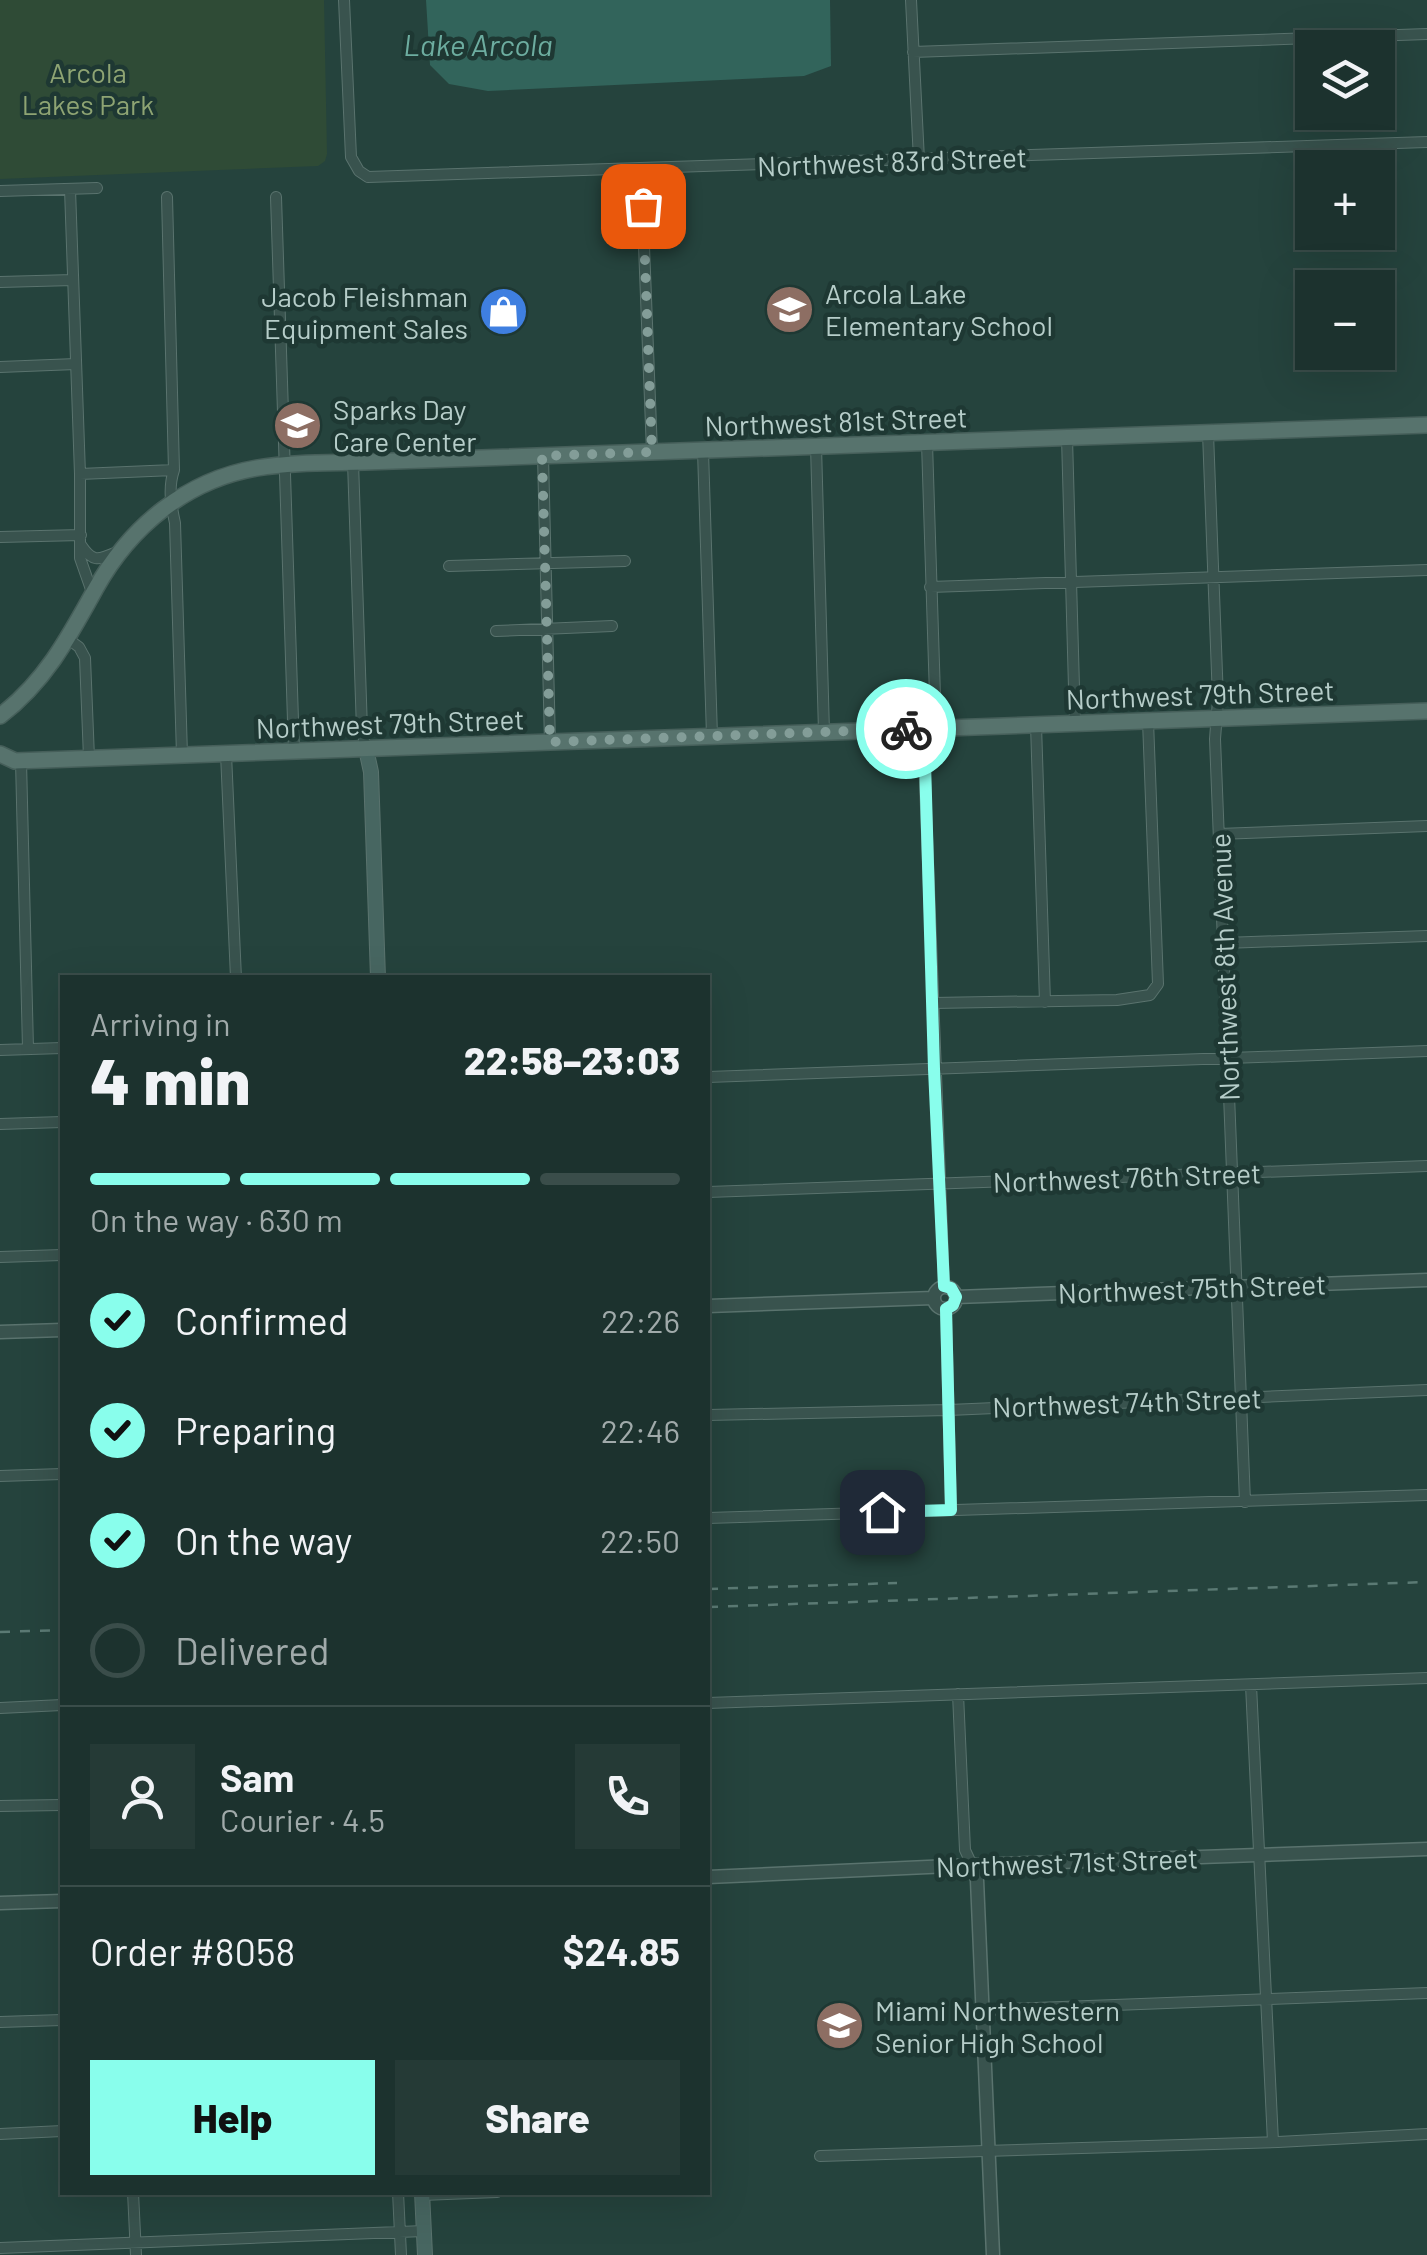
<!DOCTYPE html>
<meta charset="utf-8">
<style>
body{margin:0;font-family:Barlow,sans-serif;background:#253a36;color:#f1f3f6;height:100vh;display:flex;flex-direction:column;font-size:38px;white-space:nowrap}
*{box-sizing:border-box;margin:0}
p{font-size:32px;color:#a0aaaa}
.icon{flex:none;width:55px;height:55px;fill:none;stroke:currentColor;stroke-width:2;stroke-linecap:round;stroke-linejoin:round}
.map{position:relative;flex:1;overflow:hidden}
.sheet{position:absolute;left:60px;top:975px;width:650px;height:1220px;display:flex;flex-direction:column;background:#1c322e;border-radius:0px;box-shadow:0 10px 40px #0002,0 0 0 2px #3a4d4a}
.sheet>*{flex:none}
.tools{position:absolute;left:1295px;top:30px;display:grid;gap:20px}
.tools a{display:grid;place-items:center;width:100px;height:100px;border-radius:0px;background:#1c322e;box-shadow:0 10px 40px #0002,0 0 0 2px #3a4d4a;font-size:50px}
.pin{position:absolute;display:grid;place-items:center;width:85px;height:85px;color:#fff;margin:-42px;border-radius:20px;box-shadow:0 5px 15px #0006}
.courier{position:absolute;display:grid;place-items:center;width:100px;height:100px;margin:-50px;border:8px solid #89feec;border-radius:50%;background:#fff;color:#222;box-shadow:0 2px 12px #0007}
.summary em{font-style:normal;font-weight:800}
.summary div{display:flex;flex-direction:column-reverse}
.summary{display:flex;align-items:center;justify-content:space-between;height:170px;padding:0 30px}
h1{font-size:65px;font-weight:800;line-height:75px}
.bar{display:grid;grid-template-columns:repeat(4,1fr);gap:15px 10px;align-content:center;height:120px;padding:0 30px}
.bar i{height:12px;border-radius:8px;background:#3a4d4a}
.bar .selected{background:#89feec}
.bar p{grid-column:span 4}
.line{display:flex;align-items:center;gap:25px;padding:0 30px;border-top:2px solid #3a4d4a}
.line div{flex:1}
.round{display:grid;place-items:center;flex:none;width:105px;height:105px;border-radius:0px;background:#253a36}
ol{padding:0 30px;list-style:none}
li{display:flex;align-items:center;gap:30px;height:110px}
li p{margin-inline-start:auto}
li .icon{padding:10px;border-radius:50%;background:#89feec;color:#111;stroke-width:4}
li:last-child{color:#a0aaaa}
li i{width:55px;height:55px;border:5px solid #3a4d4a;border-radius:50%}
.action{display:flex;gap:20px;margin-top:auto;padding:20px 30px}
.action a{flex:1;height:115px;border-radius:0px;background:#89feec;color:#111;font-size:40px;font-weight:800;line-height:115px;text-align:center}
.action a+a{background:#253a36;color:#f1f3f6}
.map>svg:first-child{display:block}
.green{fill:#2f4b36}
.water{fill:#32645b}
.lines{fill:none;stroke-linecap:round;stroke-linejoin:round}
.minor-casing{stroke:#5a736e;stroke-width:12}
.tertiary-casing{stroke:#5a736e;stroke-width:15}
.secondary-casing{stroke:#5a736e;stroke-width:16}
.primary-casing{stroke:#465f5a;stroke-width:18}
.minor{stroke:#39534e;stroke-width:10}
.tertiary{stroke:#39534e;stroke-width:12}
.secondary{stroke:#476661;stroke-width:14}
.primary{stroke:#57736d;stroke-width:15}
.rail{stroke:#5b7a74;stroke-width:2.5;stroke-dasharray:10 10;stroke-linecap:butt}
.done{stroke:#839d98;stroke-width:10;stroke-dasharray:0 18}
.route{stroke:#89feec;stroke-width:12}
.labels{text-anchor:middle;dominant-baseline:central;stroke-width:9;stroke-linejoin:round;paint-order:stroke}
.park-label{font-size:28px;fill:#8ea473;stroke:#1e3833}
.street-label{font-size:28px;fill:#b6cdc9;stroke:#1e3833}
.poi-label{font-size:28px;fill:#b6cdc9;stroke:#1e3833;text-anchor:start}
.water-label{font-size:30px;font-style:italic;fill:#6dada0;stroke:#1e3833}
</style>
<div class="map">
<svg width="1427" height="2255" viewBox="0 0 1427 2255">
<rect width="100%" height="100%" fill="#25433d"/>
<path class="green" d="M0 0H324L327 154 325 161 318 166 0 179Z"/>
<path class="water" d="M426 0H830L831 66 804 76 488 91 449 84 430 65Z"/>
<g class="lines">
<defs>
<path id="minor" d="M344 0 351 157 359 171 368 177 1427 142
M911 0 919 160
M913 52 1427 34
M641 169 652 452
M70 189 80 474V558L93 595
M0 191 97 188
M167 197 174 470C168 488 171 505 175 523L182 755
M276 197 294 751
M0 282 73 280
M0 367 76 364
M1208 433 1218 700 1215 739 1245 1502
M1067 438 1075 723
M927 443 936 728
M816 446 824 732
M703 451 712 736
M543 456 550 743
M353 462 362 730 366 749
M80 474 174 470
M0 537 81 535
M81 545C93 563 98 560 117 552
M449 566 625 561
M930 587 1427 570
M496 631 612 626
M68 639 79 647 85 658 89 758
M1036 725 1045 1002
M923 729 944 1286
M226 754 236 978
M21 761 28 1049
M1219 834 1427 826
M1224 943 1427 936
M933 1003 1117 1000 1150 995 1158 984 1148 721
M0 1050 62 1048
M708 1077 1427 1051
M0 1124 62 1122
M708 1192 1427 1166
M0 1257 62 1255
M946 1309 951 1510
M708 1415 949 1410 1427 1390
M0 1476 62 1474
M708 1518 1427 1495
M1251 1685 1273 2142
M958 1694 965 1850 972 1865
M708 1703 1427 1678
M0 1708 62 1705
M0 1806 62 1805
M983 2010 1427 1993
M0 2022 62 2020
M0 2134 62 2131
M820 2156 1278 2142 1427 2134
M133 2192 136 2255
M398 2192 401 2255
M422 2195 497 2192
M0 2248 424 2231"/>
<path id="tertiary" d="M934 1298a11 11 0 1 1 22 0a11 11 0 1 1-22 0Z
M956 1297 1427 1280
M708 1306 933 1298
M0 1332 62 1330
M972 1865 977 1880 993 2255
M708 1877 972 1865 1427 1849
M0 1903 62 1901"/>
<path id="secondary" d="M366 749 371 772 378 978
M422 2192 425 2255"/>
<path id="primary" d="M0 716C45 682 69 637 96 588 130 527 186 480 257 468 292 462 329 463 365 462L1427 425
M0 754 15 761 1427 711"/>
</defs>
<use href="#minor" class="minor-casing"/>
<use href="#tertiary" class="tertiary-casing"/>
<use href="#secondary" class="secondary-casing"/>
<use href="#primary" class="primary-casing"/>
<use href="#minor" class="minor"/>
<use href="#tertiary" class="tertiary"/>
<use href="#secondary" class="secondary"/>
<use href="#primary" class="primary"/>
<path class="rail" d="M708 1589 897 1583
M708 1607 1427 1582
M0 1632 62 1630"/>
</g>
<g class="lines">
<path class="done" d="M643 206 652 452 542 456 550 742 906 729"/>
<path class="route" d="M882 1512 951 1510 946 1309 953 1305 956 1297 951 1288 944 1286 934 1069 924 728 906 729"/>
</g>
<defs>
<symbol id="school-disc" viewBox="-11 -11 22 22"><circle r="9.5" fill="#8d6e63" stroke="#1e3833"/><path d="M0-5L7-2L0 1L-7-2ZM-4 1L0 2.5L4 1V4Q0 6-4 4Z" fill="#fff"/></symbol>
<symbol id="shop-disc" viewBox="-11 -11 22 22"><circle r="9.5" fill="#3f7fe0" stroke="#1e3833"/><path d="M-5-2.5h2.3a2.7 3.5 0 0 1 5.4 0H5L5.5 6h-11ZM-1.5-2.5h3a1.5 2.3 0 0 0-3 0Z" fill="#fff"/></symbol>
</defs>
<g fill-rule="evenodd">
<use href="#school-disc" x="762" y="282" width="55" height="55"/>
<use href="#shop-disc" x="476" y="284" width="55" height="55"/>
<use href="#school-disc" x="270" y="398" width="55" height="55"/>
<use href="#school-disc" x="812" y="1998" width="55" height="55"/>
</g>
<g class="labels">
<g class="park-label">
<text x="88" y="72">Arcola<tspan x="88" dy="32">Lakes Park</tspan></text>
</g>
<g class="street-label">
<text transform="translate(892 161) rotate(-2)">Northwest 83rd Street</text>
<text transform="translate(836 421) rotate(-2)">Northwest 81st Street</text>
<text transform="translate(1200 694) rotate(-2)">Northwest 79th Street</text>
<text transform="translate(390 723) rotate(-2)">Northwest 79th Street</text>
<text transform="translate(1224 967) rotate(-92)">Northwest 8th Avenue</text>
<text transform="translate(1127 1177) rotate(-2)">Northwest 76th Street</text>
<text transform="translate(1192 1288) rotate(-2)">Northwest 75th Street</text>
<text transform="translate(1127 1402) rotate(-2)">Northwest 74th Street</text>
<text transform="translate(1067 1862) rotate(-2)">Northwest 71st Street</text>
</g>
<g class="poi-label">
<text x="825" y="293">Arcola Lake<tspan x="825" dy="32">Elementary School</tspan></text>
<text x="468" y="296" text-anchor="end">Jacob Fleishman<tspan x="468" dy="32">Equipment Sales</tspan></text>
<text x="333" y="409">Sparks Day<tspan x="333" dy="32">Care Center</tspan></text>
<text x="875" y="2010">Miami Northwestern<tspan x="875" dy="32">Senior High School</tspan></text>
</g>
<g class="water-label">
<text x="478" y="44">Lake Arcola</text>
</g>
</g>
</svg>
<div class="tools">
<a><svg class="icon" aria-label="layers" viewBox="0 0 24 24"><path d="M12 4l9 5-9 5-9-5zM3 14l9 5 9-5"/></svg></a>
<a>+</a>
<a>−</a>
</div>
<div class="pin" style="left:643px;top:206px;background:#ea580c"><svg class="icon" aria-label="bag" viewBox="0 0 24 24"><path d="M5 8h14l-1 12H6zM9 8a3 3 0 0 1 6 0"/></svg></div>
<div class="pin" style="left:882px;top:1512px;background:#1f2937"><svg class="icon" aria-label="home" viewBox="0 0 24 24"><path d="M3 11l9-7 9 7M6 9v11h12V9"/></svg></div>
<div class="courier" style="left:906px;top:729px"><svg class="icon" aria-label="bike" viewBox="0 0 24 24"><circle cx="6" cy="16" r="4"/><circle cx="18" cy="16" r="4"/><path d="M6 16l4-8h5l3 8M10 8l3 8H6M13 5h3"/></svg></div>
<section class="sheet">
<div class="summary"><div><h1>4 min</h1><p>Arriving in</p></div><em>22:58–23:03</em></div>
<div class="bar"><i class="selected"></i><i class="selected"></i><i class="selected"></i><i></i><p>On the way · 630 m</p></div>
<ol>
<li><svg class="icon" aria-label="check" viewBox="0 0 24 24"><path d="M5 12l5 5 9-10"/></svg>Confirmed<p>22:26</p></li>
<li><svg class="icon" aria-label="check" viewBox="0 0 24 24"><path d="M5 12l5 5 9-10"/></svg>Preparing<p>22:46</p></li>
<li><svg class="icon" aria-label="check" viewBox="0 0 24 24"><path d="M5 12l5 5 9-10"/></svg>On the way<p>22:50</p></li>
<li><i></i>Delivered</li>
</ol>
<div class="line" style="height:180px"><a class="round"><svg class="icon" aria-label="person" viewBox="0 0 24 24"><circle cx="12" cy="8" r="4"/><path d="M4 21q1-7 8-7t8 7"/></svg></a><div><b>Sam</b><p>Courier · 4.5</p></div><a class="round"><svg class="icon" aria-label="phone" viewBox="0 0 24 24"><path d="M5 4h4l2 5-3 2q2 4 5 5l2-3 5 2v4C11 20 4 13 5 4z"/></svg></a></div>
<div class="line" style="height:130px"><div>Order #8058</div><b>$24.85</b></div>
<div class="action"><a>Help</a><a>Share</a></div>
</section>
</div>
